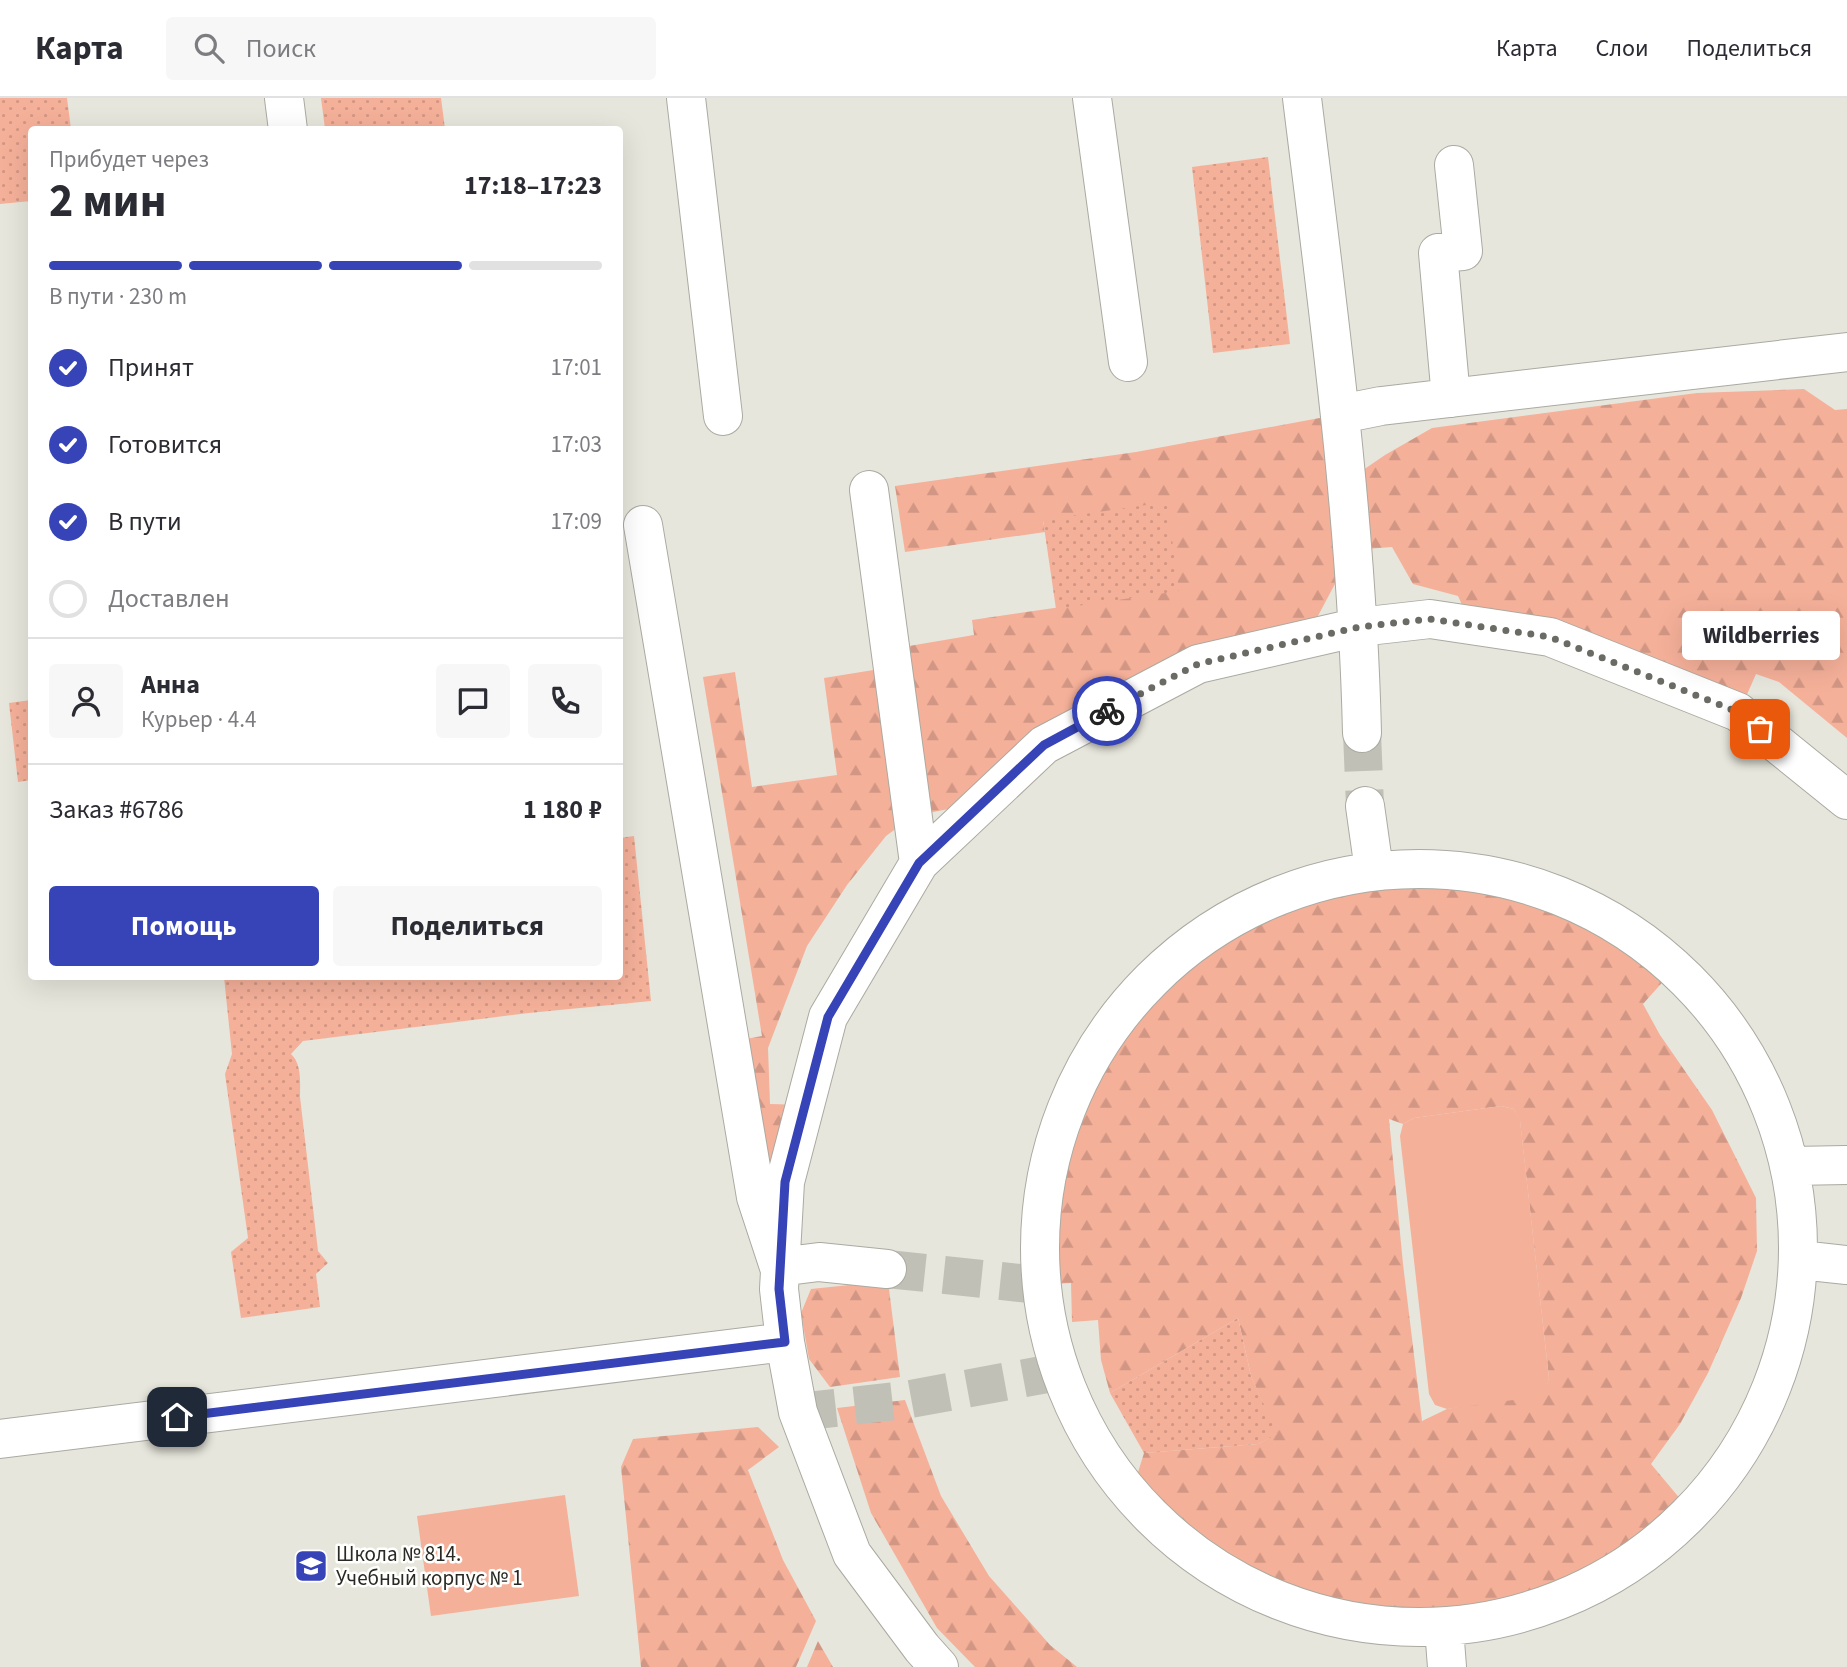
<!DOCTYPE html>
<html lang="ru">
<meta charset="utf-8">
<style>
body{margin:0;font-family:"Source Sans 3",sans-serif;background:#f7f7f7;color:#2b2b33;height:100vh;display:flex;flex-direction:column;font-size:26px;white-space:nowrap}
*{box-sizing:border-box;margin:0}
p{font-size:23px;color:#7c7c81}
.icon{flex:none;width:38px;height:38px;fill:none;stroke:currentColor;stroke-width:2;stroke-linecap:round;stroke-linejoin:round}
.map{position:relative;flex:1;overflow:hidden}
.side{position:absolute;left:28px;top:28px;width:595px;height:854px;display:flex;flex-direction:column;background:#fff;border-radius:7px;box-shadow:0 7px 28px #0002}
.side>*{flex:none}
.pin{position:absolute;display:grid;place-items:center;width:60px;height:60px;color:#fff;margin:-30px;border-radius:14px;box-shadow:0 4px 10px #0006}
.courier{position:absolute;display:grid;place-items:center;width:70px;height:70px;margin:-35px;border:5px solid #3644b7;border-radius:50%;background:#fff;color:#222;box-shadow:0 2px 9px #0007}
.bubble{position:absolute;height:49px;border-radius:7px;background:#fff;box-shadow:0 7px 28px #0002;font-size:23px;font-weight:700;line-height:49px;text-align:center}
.headline em{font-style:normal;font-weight:700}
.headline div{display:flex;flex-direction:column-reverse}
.headline{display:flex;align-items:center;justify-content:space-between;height:119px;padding:0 21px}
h1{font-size:46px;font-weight:700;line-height:52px}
.bar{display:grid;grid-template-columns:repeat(4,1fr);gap:10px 7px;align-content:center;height:84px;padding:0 21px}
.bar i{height:9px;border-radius:5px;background:#e1e1e2}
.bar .on{background:#3644b7}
.bar p{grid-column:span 4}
.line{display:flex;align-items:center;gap:18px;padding:0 21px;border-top:2px solid #e1e1e2}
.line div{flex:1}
.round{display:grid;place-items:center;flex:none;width:74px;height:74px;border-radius:7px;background:#f7f7f7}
ol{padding:0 21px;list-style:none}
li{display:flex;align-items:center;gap:21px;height:77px}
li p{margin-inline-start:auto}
li .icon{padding:7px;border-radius:50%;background:#3644b7;color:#fff;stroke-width:4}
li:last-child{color:#7c7c81}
li i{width:38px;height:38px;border:4px solid #e1e1e2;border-radius:50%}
.primary-button{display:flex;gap:14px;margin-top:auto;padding:14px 21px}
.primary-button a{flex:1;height:80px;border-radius:7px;background:#3644b7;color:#fff;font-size:28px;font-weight:700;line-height:80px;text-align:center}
.primary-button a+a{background:#f7f7f7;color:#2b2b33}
header{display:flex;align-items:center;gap:42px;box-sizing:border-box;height:98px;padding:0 35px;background:#fff;border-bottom:2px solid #e1e1e2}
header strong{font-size:33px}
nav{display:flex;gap:38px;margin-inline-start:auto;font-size:24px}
.search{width:490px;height:63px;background:#f7f7f7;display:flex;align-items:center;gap:18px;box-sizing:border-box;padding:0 24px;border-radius:7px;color:#7c7c81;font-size:26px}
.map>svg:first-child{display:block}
.forest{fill:url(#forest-firs);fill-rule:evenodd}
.park{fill:url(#park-dots)}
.garden{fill:#f5b099}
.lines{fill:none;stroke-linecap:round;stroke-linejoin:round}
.minor-tunnel{stroke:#c0c0b7;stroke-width:38;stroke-dasharray:38 19;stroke-linecap:butt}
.minor-casing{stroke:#aaaaa1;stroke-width:40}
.minor{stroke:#fff;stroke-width:38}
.done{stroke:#6b6b65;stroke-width:7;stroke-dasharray:0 12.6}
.route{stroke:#3644b7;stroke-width:9}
.labels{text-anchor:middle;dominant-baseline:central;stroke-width:5;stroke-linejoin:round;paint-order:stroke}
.poi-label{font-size:21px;fill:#292925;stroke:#fffffe;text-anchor:start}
</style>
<header>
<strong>Карта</strong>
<div class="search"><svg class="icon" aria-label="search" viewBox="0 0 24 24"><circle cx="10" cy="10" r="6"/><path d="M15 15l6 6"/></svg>Поиск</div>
<nav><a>Карта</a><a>Слои</a><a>Поделиться</a></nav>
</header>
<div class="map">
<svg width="1847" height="1569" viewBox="0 0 1847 1569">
<defs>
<pattern id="forest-firs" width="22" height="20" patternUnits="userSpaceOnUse" patternTransform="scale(1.75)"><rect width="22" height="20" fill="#f5b099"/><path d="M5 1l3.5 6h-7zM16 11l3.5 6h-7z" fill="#d29784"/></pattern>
<pattern id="park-dots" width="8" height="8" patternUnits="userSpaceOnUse" patternTransform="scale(1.75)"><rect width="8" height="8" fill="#f5b099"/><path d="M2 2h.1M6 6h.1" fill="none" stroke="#d29784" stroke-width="1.8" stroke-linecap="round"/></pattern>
</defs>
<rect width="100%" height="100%" fill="#e6e6dc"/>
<path class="forest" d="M1804 291 1835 312 1847 311V640L1779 584 1756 576 1745 601 1468 520 1458 498 1413 486 1392 449 1353 452 1311 531 1185 572 984 704 913 718 886 738 847 787 807 848 768 950 770 1006 805 1007 779 1169 730 944 762 938 703 579 735 574 752 689 837 677 824 580 892 569 909 548 974 537 972 522 1179 492 1043 423 1045 434 905 454 895 388 1136 354 1341 316 1347 383 1385 357 1432 330 1697 295Z
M1428 769 1521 783 1627 831 1676 869 1643 906 1660 937 1712 1012 1756 1100 1757 1153 1741 1200 1708 1275 1680 1326 1651 1366 1692 1415 1609 1480 1511 1520 1444 1530 1314 1517 1243 1488 1179 1447 1130 1400 1144 1355 1258 1346 1276 1336 1251 1278 1238 1220 1110 1295 1101 1262 1098 1222 1072 1224 1071 1185 1039 1187 1040 1110 1056 1035 1102 939 1125 908 1173 860 1230 820 1300 789 1374 772ZM1501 1008 1514 1011 1520 1023 1549 1280 1545 1293 1447 1311 1422 1323 1403 1166 1389 1021 1403 1026 1414 1020Z
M888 1183 900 1279 830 1289 809 1261 801 1215 811 1191Z
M905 1302 941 1398 989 1478 1050 1547 1077 1569H975L937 1530 871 1415 837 1310Z
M758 1329 779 1349 748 1372 783 1462 816 1523 796 1569H641L621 1369 633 1341Z
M818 1543 833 1569H807Z"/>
<path class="park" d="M0 0H67L71 31 32 32 31 103 0 106Z
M321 0H441L445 31H325Z
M1268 59 1290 246 1213 255 1192 69Z
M1167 404 1179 493 1056 511 1043 422Z
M31 602V682L18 684 9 605Z
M634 738 651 903 529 915 303 943 291 956C302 966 300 985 300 999L318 1153 328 1165 316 1176 320 1209 241 1220 231 1154 248 1140 225 976 232 956 224 879 620 878V740Z
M1238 1220 1251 1278 1277 1336 1258 1346 1144 1355 1110 1295Z"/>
<path class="garden" d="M1501 1008 1514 1011 1520 1022 1549 1280 1546 1293 1535 1299 1447 1311 1435 1307 1429 1296 1400 1038 1403 1026 1414 1020Z
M565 1397 579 1498 431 1518 417 1418Z"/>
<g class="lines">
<path class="minor-tunnel" d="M1362 635 1365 708
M887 1171 1039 1187
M798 1314 905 1302 1058 1274"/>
<defs>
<path id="minor" d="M284 0 288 32
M686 0 723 318
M1092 0 1128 264
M1302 0C1328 211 1357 422 1362 635
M1451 300 1438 155 1463 153 1454 67
M1341 316 1381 308 1847 254
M869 392 919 765
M643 427 756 1099 779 1169 819 1164 887 1171
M1365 708 1374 772
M1040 1150a379 379 0 1 1 758 0a379 379 0 1 1-758 0Z
M1792 1068 1847 1067
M1800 1162 1847 1167
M0 1341 785 1244
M1444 1530 1447 1569
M939 1569 922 1550 852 1456 798 1314 785 1244 779 1191 785 1084 828 919 919 765 1044 647 1198 566 1359 529 1430 521 1550 539 1738 614 1847 702"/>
</defs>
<use href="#minor" class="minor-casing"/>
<use href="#minor" class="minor"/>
</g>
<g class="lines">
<path class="done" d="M1107 613 1198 566 1359 529 1430 521 1550 539 1738 614 1760 631"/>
<path class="route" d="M177 1319 785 1244 779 1191 785 1084 828 919 919 765 1044 647 1107 613"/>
</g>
<defs>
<symbol id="school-square" viewBox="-11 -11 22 22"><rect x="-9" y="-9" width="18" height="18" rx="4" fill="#3644b7" stroke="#fffffe"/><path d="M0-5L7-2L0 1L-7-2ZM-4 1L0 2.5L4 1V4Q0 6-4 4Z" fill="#fff"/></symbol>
</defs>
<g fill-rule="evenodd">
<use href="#school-square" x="292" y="1449" width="38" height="38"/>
</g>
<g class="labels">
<g class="poi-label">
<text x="336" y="1456">Школа № 814.<tspan x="336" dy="24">Учебный корпус № 1</tspan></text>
</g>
</g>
</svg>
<div class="pin" style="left:1760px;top:631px;background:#ea580c"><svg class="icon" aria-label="bag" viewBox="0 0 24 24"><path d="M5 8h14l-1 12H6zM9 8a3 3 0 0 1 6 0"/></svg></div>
<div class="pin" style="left:177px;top:1319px;background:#1f2937"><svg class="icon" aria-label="home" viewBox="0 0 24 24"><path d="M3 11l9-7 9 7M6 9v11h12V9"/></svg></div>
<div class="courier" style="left:1107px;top:613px"><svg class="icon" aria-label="bike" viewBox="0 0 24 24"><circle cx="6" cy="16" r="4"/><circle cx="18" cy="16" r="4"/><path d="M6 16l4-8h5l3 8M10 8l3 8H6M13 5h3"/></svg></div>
<div class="bubble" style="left:1682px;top:513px;width:158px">Wildberries</div>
<section class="side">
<div class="headline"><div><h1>2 мин</h1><p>Прибудет через</p></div><em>17:18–17:23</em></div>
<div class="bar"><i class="on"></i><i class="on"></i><i class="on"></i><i></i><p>В пути · 230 m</p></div>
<ol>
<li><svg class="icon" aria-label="check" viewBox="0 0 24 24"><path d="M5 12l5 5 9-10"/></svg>Принят<p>17:01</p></li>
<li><svg class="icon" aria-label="check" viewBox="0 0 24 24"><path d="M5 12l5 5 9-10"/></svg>Готовится<p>17:03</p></li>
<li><svg class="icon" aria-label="check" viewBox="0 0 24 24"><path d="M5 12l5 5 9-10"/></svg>В пути<p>17:09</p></li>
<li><i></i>Доставлен</li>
</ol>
<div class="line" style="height:126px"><a class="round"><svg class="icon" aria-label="person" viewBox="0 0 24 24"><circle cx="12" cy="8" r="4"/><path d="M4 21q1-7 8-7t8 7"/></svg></a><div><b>Анна</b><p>Курьер · 4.4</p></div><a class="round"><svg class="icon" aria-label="chat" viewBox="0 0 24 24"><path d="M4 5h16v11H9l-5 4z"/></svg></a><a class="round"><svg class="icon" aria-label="phone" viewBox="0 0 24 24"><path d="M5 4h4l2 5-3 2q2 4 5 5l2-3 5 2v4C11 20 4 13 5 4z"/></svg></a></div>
<div class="line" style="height:91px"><div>Заказ #6786</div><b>1 180 ₽</b></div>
<div class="primary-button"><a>Помощь</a><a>Поделиться</a></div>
</section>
</div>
